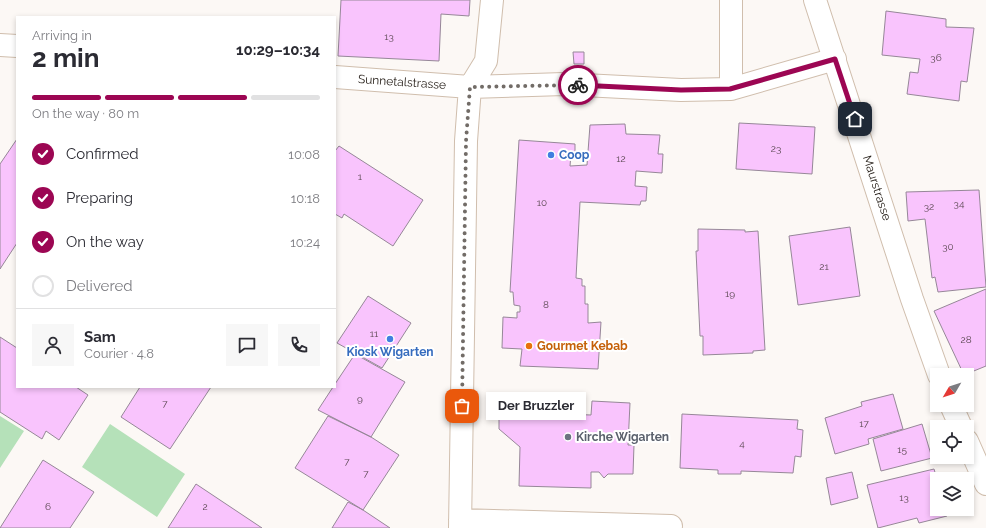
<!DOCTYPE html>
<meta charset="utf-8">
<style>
body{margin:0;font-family:Raleway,sans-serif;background:#f7f7f7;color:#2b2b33;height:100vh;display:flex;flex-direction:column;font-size:15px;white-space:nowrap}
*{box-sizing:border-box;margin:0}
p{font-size:13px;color:#7c7c81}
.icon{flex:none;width:22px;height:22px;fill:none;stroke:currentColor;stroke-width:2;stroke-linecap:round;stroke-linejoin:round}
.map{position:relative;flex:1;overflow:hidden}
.panel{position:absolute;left:16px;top:16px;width:320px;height:372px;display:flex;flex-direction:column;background:#fff;border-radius:0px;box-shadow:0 2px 6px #0003}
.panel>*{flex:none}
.needle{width:26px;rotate:231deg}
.controls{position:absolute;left:930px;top:368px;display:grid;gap:8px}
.controls a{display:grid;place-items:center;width:44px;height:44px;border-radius:0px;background:#fff;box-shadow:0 2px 6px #0003;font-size:20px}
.pin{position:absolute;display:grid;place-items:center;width:34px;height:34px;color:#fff;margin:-17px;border-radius:8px;box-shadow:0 2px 6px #0006}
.courier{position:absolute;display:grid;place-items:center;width:40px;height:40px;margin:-20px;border:3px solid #9c0653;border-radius:50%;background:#fff;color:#222;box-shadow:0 1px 5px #0007}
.bubble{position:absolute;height:28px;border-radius:0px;background:#fff;box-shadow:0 2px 6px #0003;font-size:13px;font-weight:700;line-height:28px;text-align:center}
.summary em{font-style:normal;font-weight:700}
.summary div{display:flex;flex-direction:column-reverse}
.summary{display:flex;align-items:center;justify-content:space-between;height:68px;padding:0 16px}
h1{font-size:26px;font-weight:700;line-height:30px}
.bar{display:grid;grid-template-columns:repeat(4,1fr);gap:6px 4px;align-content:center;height:48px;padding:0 16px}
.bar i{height:5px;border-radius:3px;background:#e1e1e2}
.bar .on{background:#9c0653}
.bar p{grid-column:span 4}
.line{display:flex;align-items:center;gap:10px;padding:0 16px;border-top:1px solid #e1e1e2}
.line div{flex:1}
.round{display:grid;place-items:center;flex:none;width:42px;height:42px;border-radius:0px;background:#f7f7f7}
ol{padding:0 16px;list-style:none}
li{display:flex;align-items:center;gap:12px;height:44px}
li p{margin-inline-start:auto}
li .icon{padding:4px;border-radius:50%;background:#9c0653;color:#fff;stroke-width:4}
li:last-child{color:#7c7c81}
li i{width:22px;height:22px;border:2px solid #e1e1e2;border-radius:50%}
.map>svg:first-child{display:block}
.green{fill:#b5e1b9}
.building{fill:#f9c4fd;stroke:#968798}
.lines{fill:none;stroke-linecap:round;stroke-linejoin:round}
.minor-casing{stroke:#d0bead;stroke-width:24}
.minor{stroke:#fff;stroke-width:22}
.done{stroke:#726c67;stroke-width:4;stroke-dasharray:0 7.2}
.route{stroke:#9c0653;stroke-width:5}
.shop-dot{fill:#3f7fe0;stroke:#fff;stroke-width:1.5}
.food-dot{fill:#e8710a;stroke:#fff;stroke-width:1.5}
.worship-dot{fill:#6b7280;stroke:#fff;stroke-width:1.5}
.labels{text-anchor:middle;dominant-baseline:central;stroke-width:4;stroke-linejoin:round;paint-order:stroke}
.number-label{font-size:10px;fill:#5c4953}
.street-label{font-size:12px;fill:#27201a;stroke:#fff}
.shop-label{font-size:12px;font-weight:bold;fill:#366cbe;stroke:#fff;text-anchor:start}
.food-label{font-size:12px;font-weight:bold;fill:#c56008;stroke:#fff;text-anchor:start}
.worship-label{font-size:12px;font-weight:bold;fill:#5b616d;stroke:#fff;text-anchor:start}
</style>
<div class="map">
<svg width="986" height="528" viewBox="0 0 986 528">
<rect width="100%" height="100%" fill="#fcf8f5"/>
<path class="green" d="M0 416 24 431 0 468Z
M110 424 185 474 157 517 82 467Z"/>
<path class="building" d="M341 0H470L469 16 441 14 439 61 338 56Z
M886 11 946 19V27L974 28 967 82 961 81 959 101 907 94 910 72 918 73 920 59 882 55Z
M573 52H584V64H574Z
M739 123 815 127 812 174 736 169Z
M625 124 626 134 660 135 658 154H663L662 173 636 171 635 186 647 187 646 201H641L640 205 580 202 576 278 582 279V286H585V304H588V323L601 322 598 369 520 366 522 349 502 348 503 317 517 318V312H520V306L514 305 513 292H510L519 140 575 144V154H571L570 166 587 165 590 125Z
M17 139V243L0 269V164Z
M339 146 423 200 393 246 344 214 342 218 335 214V151Z
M979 190 986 287 938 292 935 277 932 278 925 219 908 221 906 192Z
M850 227 860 296 798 305 789 236Z
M698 229 745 230V232L758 231 765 350 753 351V353L703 355V336H700L696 251H698Z
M986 289V366L964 375 934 311Z
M368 296 411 323 382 368 337 343Z
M0 337 17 348V387H76L88 395 59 440 46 431 42 439 0 412Z
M355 354 405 382 371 437 318 410 333 387H335V384Z
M140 387H211L170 449 121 417Z
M893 394 903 429 868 439 869 444 835 454 825 418 862 406 861 402Z
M525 395 564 397V414L591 415 592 401 630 403 628 445H634L633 474H608L604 478 599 472H591V488L519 486 520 447 499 429V416H519L521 400Z
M682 414 798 420 797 429 803 430 801 457 795 456 793 473 741 471V474H718V470L680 468Z
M328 416 371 437 399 455 363 510 295 468Z
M922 424 932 458 881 471 873 439Z
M43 460 94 492 70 528H0Z
M934 469 937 479V509H945L947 516 919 523 917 518 878 528 867 485Z
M852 472 858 498 831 505 826 478Z
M196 484 262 528H168Z
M348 502 363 510 390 528H332Z"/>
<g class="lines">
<defs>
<path id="minor" d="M815 0 912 299 939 375
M0 45 17 46
M335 77 470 87 564 84 681 90 731 89 835 59
M731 89V0
M951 405 961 427
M967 441 986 484
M460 520 671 526
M460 528 466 141 470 87 486 61 492 0"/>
</defs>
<use href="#minor" class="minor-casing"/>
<use href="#minor" class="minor"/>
</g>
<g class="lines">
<path class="done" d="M462 406 466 141 470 87 578 85"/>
<path class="route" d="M578 85 681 90 730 89 835 59 855 119"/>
</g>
<g class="shop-dot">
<circle cx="551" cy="155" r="4"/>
<circle cx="390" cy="339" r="4"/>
</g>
<circle class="food-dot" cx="529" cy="346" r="4"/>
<circle class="worship-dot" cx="568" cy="437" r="4"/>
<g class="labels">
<g class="number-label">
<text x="389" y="36">13</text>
<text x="936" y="57">36</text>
<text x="776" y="148">23</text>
<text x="621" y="158">12</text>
<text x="360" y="176">1</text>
<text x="542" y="202">10</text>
<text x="959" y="203">34</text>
<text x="929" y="206">32</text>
<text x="948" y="246">30</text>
<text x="824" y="266">21</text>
<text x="730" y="293">19</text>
<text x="546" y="304">8</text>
<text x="374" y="333">11</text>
<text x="966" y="339">28</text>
<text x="360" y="398">9</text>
<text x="165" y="403">7</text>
<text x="864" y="423">17</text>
<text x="742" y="443">4</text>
<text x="902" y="449">15</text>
<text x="347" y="461">7</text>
<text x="366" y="473">7</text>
<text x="904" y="497">13</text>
<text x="48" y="506">6</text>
<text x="205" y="506">2</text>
</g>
<g class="street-label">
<text transform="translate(402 82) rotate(4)">Sunnetalstrasse</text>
<text transform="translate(877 188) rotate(72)">Maurstrasse</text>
</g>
<g class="shop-label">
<text x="559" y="155">Coop</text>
<text x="390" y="352" text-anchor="middle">Kiosk Wigarten</text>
</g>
<g class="food-label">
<text x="537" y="346">Gourmet Kebab</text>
</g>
<g class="worship-label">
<text x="576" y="437">Kirche Wigarten</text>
</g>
</g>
</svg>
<div class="controls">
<a><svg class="needle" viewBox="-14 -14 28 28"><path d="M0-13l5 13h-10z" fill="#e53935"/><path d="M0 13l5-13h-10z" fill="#7c7c81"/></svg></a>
<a><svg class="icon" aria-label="locate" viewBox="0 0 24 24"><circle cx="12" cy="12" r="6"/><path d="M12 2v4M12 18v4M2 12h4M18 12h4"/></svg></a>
<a><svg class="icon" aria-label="layers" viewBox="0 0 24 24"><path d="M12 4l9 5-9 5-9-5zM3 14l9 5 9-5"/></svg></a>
</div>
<div class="pin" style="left:462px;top:406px;background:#ea580c"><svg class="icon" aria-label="bag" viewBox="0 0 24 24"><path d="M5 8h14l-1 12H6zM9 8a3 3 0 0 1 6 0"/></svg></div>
<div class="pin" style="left:855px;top:119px;background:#1f2937"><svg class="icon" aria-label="home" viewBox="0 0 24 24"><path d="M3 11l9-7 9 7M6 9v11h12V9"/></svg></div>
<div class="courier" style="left:578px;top:85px"><svg class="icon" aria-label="bike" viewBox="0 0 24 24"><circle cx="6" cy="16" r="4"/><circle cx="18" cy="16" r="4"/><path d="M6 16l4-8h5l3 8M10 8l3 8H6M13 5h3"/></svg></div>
<div class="bubble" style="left:486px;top:392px;width:100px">Der Bruzzler</div>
<section class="panel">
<div class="summary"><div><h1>2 min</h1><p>Arriving in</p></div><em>10:29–10:34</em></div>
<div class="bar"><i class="on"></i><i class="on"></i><i class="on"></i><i></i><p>On the way · 80 m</p></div>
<ol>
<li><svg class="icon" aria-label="check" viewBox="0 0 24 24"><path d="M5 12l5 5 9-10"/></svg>Confirmed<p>10:08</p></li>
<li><svg class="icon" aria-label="check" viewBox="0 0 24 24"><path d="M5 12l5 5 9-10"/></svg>Preparing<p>10:18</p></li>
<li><svg class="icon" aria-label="check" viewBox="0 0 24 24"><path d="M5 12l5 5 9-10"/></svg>On the way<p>10:24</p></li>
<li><i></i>Delivered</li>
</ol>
<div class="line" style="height:72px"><a class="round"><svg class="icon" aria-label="person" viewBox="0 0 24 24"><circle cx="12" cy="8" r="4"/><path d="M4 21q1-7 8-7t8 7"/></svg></a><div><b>Sam</b><p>Courier · 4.8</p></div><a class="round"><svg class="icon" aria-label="chat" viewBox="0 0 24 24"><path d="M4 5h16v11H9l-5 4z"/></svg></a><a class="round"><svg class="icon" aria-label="phone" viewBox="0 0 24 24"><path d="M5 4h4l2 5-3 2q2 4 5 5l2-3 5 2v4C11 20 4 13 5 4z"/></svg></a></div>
</section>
</div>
